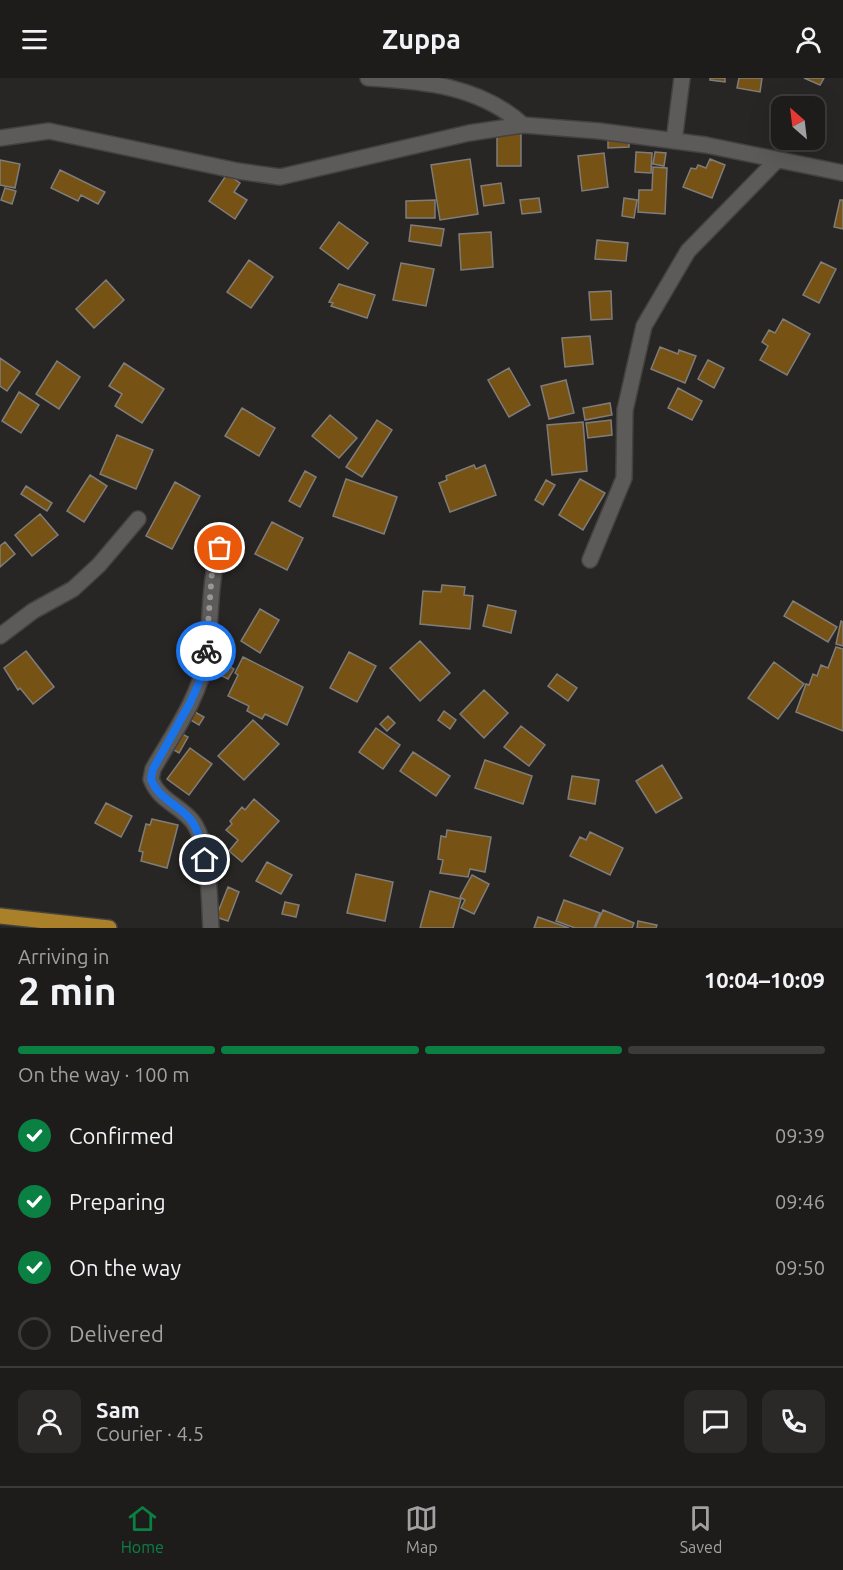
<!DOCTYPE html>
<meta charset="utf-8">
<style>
body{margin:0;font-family:Ubuntu,sans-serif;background:#2b2928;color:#f1f3f6;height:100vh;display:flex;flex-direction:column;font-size:22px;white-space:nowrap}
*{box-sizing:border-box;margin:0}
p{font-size:20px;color:#a1a1a3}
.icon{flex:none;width:33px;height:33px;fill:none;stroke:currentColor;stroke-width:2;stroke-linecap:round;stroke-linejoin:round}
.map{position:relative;height:850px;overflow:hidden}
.drawer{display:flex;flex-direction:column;background:#1e1c1b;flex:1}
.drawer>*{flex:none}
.needle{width:39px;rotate:332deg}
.fabs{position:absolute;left:771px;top:18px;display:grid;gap:12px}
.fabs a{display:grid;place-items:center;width:54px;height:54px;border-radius:12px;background:#1e1c1b;box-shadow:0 6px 24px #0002,0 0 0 2px #3c3a3a;font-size:30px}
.pin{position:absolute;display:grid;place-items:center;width:51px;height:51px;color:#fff;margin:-26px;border:3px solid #fff;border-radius:50%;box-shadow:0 2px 6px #0007}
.courier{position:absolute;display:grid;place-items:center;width:60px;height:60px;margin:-30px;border:4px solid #1a73e8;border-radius:50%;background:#fff;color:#222;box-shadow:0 2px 8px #0007}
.headline em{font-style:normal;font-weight:700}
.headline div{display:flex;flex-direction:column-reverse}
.headline{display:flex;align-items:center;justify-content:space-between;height:102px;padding:0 18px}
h1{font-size:39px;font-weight:700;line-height:45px}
.bar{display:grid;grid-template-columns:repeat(4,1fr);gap:9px 6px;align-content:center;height:72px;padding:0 18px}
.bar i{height:8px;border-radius:4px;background:#3c3a3a}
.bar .selected{background:#0b8043}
.bar p{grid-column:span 4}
.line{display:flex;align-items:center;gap:15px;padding:0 18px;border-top:2px solid #3c3a3a}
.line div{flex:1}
.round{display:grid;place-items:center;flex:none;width:63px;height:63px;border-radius:12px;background:#2b2928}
ol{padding:0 18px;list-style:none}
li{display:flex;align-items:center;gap:18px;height:66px}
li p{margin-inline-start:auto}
li .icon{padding:6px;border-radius:50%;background:#0b8043;color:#fff;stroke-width:4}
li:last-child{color:#a1a1a3}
li i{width:33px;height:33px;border:3px solid #3c3a3a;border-radius:50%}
header{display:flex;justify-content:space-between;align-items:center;height:78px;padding:0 18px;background:#1e1c1b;font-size:27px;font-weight:700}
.tabs{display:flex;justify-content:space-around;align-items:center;height:84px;border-top:2px solid #3c3a3a;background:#1e1c1b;font-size:16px;color:#a1a1a3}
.tabs a{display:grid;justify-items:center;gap:3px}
.tabs .selected{color:#0b8043}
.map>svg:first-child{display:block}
.building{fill:#765315;stroke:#7f7d7b;stroke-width:1.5}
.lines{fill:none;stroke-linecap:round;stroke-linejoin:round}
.minor-casing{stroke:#444241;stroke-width:18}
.major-casing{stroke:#444241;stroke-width:18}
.minor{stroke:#5d5b59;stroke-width:15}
.major{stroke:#aa8128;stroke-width:15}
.done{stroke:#999796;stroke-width:6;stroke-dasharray:0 10.8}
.route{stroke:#1a73e8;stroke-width:8}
</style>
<header><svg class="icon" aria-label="menu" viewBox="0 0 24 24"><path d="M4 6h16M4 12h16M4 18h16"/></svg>Zuppa<svg class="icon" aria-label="person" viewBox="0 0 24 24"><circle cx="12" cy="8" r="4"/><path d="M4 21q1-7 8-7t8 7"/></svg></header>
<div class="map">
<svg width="843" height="850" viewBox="0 0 843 850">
<rect width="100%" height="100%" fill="#282624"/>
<path class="building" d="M710 0H725V4L710 2Z
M739 0H762L760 14 737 10Z
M804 0H824L820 7Z
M497 55H521V88H497Z
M629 57V69L608 70V58Z
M636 74 652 75 651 95 635 94Z
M655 74 666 75 664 88 653 86Z
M604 75 608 109 582 113 578 78Z
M470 81 478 136 440 142 431 87Z
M710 81 725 87 712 120 683 109 691 90 696 91 698 87 706 90Z
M0 82 20 86 15 110 0 107Z
M653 89 667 90 665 136 638 134 639 112H652Z
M60 92 105 114 98 126 81 117 78 123 51 110Z
M227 96 240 105 234 114 247 122 235 141 209 123Z
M501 105 504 125 484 128 481 108Z
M5 110 16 113 12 126 1 122Z
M539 120 541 134 522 136 520 122Z
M624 120 637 122 634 140 622 138Z
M435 122V140H406V123Z
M840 122H843V151L834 149Z
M339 144 368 165 348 191 320 170Z
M411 147 444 151 441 168 409 163Z
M491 154 493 189 461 192 459 156Z
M597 162 628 165 626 183 595 181Z
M249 182 273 199 251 230 227 214Z
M821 184 836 191 819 225 803 217Z
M401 185 434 191 426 228 393 222Z
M106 202 124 222 94 250 76 231Z
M339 206 375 217 367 240 331 228 333 225 329 224Z
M611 213 612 241 591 242 589 214Z
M783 241 810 256 787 297 760 282 768 268 762 264 769 252 775 255Z
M590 258 593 286 565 289 562 260Z
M660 269 678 276 679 272 696 278 685 305 651 291Z
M0 280 20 294 7 313 0 308Z
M708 282 724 290 714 310 698 301Z
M57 283 80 299 59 331 36 316Z
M124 285 164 311 142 345 115 328 122 316 109 308Z
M509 290 530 327 509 339 488 302Z
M566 302 574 335 549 341 541 308Z
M678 310 702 323 692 342 668 330Z
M19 314 39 327 21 355 2 343Z
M610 325 612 337 585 342 583 330Z
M242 330 275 350 259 378 225 358Z
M330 337 357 360 339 380 312 358Z
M377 342 392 352 362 399 346 389Z
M611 342 612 357 588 360 586 345Z
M583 344 587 393 552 397 547 347Z
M117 357 153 372 136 411 100 396Z
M474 387 476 391 485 387 496 417 450 434 439 405 447 402 446 398Z
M305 393 316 399 300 429 289 423Z
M90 397 107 408 84 444 67 433Z
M346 401 397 419 384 456 333 438Z
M580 401 605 415 583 452 559 437Z
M546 402 555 407 543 427 535 422Z
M175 404 200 418 172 471 146 458Z
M26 408 52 425 47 433 21 416Z
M40 436 58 457 32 478 15 457Z
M272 444 303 460 287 492 255 476Z
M5 464 15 476 0 489V468Z
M442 507 465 509 464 517 473 518 470 551 420 546 423 513 441 514Z
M793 523 837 549 828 564 784 538Z
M488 527 516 533 511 555 483 548Z
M260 531 279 542 260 575 241 563Z
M841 543 843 544V568L836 566Z
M420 563 450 595 420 623 390 590Z
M836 569 843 571V653L796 634 806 606 809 607 813 596 817 598 821 587 828 590Z
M26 573 54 609 33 626 20 610 18 612 4 590Z
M349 574 376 588 357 624 330 610Z
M243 579 303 609 287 647 265 636 262 641 247 633 249 628 228 618 238 597 235 595Z
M222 584 234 591 228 601 216 595Z
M774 584 804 606 778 641 748 620Z
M557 596 577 610 568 623 548 608Z
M484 612 508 635 484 660 460 636Z
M193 633 204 639 199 647 189 641Z
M444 633 456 642 450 651 438 642Z
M388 638 395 645 387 653 380 646Z
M253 642 279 666 244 702 218 678Z
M521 648 545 667 529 688 504 669Z
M376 650 400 667 383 691 359 674Z
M178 654 188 659 179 675 169 669Z
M190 670 212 686 189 717 167 701Z
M413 674 450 698 436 718 400 693Z
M485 682 532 698 523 726 475 710Z
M662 687 682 720 656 735 636 703Z
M572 698 599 702 595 726 568 721Z
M254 721 279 743 242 784 229 773 238 762 226 752 232 746 230 743 242 729 245 732Z
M106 725 132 738 121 759 95 745Z
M152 741 178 747 167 790 141 783 143 774 139 773 146 746 150 747Z
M447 752 491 759 485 794 470 791 468 799 440 795 443 782 438 781 441 758 446 759Z
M590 754 623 770 610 797 570 778 580 759 586 762Z
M267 784 292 797 281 816 256 803Z
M356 796 393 804 385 843 347 835Z
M472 797 489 806 474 836 461 830 465 822 460 819Z
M228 809 239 814 228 843 216 839Z
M430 813 461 821 453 850H420Z
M564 822 600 835 594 850H575L556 843Z
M285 824 299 827 296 839 282 836Z
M603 832 634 845 632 850H595Z
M538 839 569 850H534Z
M638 843 657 847 656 850H637Z"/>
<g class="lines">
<defs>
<path id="minor" d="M368 0C424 3 480 8 523 47
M0 60 49 53 238 93 280 99 469 55 523 47 599 53 706 67 843 95
M674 63 682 0
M590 482 624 400 625 332 644 248 688 173 777 82
M0 558 33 533 73 511 99 487 138 441
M211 850C209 821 210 768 193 744 180 727 159 723 151 701L153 691C173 656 200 619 206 579 212 542 208 507 220 470"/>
<path id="major" d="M0 838 109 850"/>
</defs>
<use href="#minor" class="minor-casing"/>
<use href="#major" class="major-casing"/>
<use href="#minor" class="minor"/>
<use href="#major" class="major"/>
</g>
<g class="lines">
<path class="done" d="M206 573 212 494 220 470"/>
<path class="route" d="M205 782C202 769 200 756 193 745 182 727 159 723 151 701L153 691 190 625 202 598 206 573"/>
</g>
</svg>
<div class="fabs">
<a><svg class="needle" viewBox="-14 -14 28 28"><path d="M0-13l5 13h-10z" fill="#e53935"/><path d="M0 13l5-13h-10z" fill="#a1a1a3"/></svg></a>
</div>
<div class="pin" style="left:220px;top:470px;background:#ea580c"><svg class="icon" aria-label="bag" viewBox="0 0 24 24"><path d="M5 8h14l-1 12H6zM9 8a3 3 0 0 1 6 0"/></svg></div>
<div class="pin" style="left:205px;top:782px;background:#1f2937"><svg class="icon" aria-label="home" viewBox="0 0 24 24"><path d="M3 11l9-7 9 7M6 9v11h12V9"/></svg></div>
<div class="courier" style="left:206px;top:573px"><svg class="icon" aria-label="bike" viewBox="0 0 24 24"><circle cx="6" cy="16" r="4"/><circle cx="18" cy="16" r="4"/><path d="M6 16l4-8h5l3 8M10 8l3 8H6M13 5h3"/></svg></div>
</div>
<section class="drawer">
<div class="headline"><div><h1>2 min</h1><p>Arriving in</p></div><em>10:04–10:09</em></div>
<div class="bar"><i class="selected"></i><i class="selected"></i><i class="selected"></i><i></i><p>On the way · 100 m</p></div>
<ol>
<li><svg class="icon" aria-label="check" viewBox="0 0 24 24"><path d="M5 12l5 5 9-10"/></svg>Confirmed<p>09:39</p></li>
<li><svg class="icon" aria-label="check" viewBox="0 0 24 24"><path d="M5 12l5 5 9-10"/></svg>Preparing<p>09:46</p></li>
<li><svg class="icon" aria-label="check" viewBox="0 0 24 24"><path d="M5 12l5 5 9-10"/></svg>On the way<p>09:50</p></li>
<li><i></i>Delivered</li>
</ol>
<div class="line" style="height:108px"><a class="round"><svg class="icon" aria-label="person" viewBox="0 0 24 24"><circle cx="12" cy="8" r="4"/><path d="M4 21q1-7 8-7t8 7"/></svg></a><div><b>Sam</b><p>Courier · 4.5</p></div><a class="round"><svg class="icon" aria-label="chat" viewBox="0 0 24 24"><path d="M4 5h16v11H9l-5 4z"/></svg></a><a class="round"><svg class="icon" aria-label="phone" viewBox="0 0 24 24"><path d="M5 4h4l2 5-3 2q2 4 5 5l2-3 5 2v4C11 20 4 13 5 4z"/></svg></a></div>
</section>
<nav class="tabs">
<a class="selected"><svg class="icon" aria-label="home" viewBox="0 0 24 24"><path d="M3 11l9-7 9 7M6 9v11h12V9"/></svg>Home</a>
<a><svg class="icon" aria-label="map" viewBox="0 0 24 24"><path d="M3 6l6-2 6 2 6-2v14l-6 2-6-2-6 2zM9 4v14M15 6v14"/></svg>Map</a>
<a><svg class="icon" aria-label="saved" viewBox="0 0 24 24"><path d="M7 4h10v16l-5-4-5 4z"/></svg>Saved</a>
</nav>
